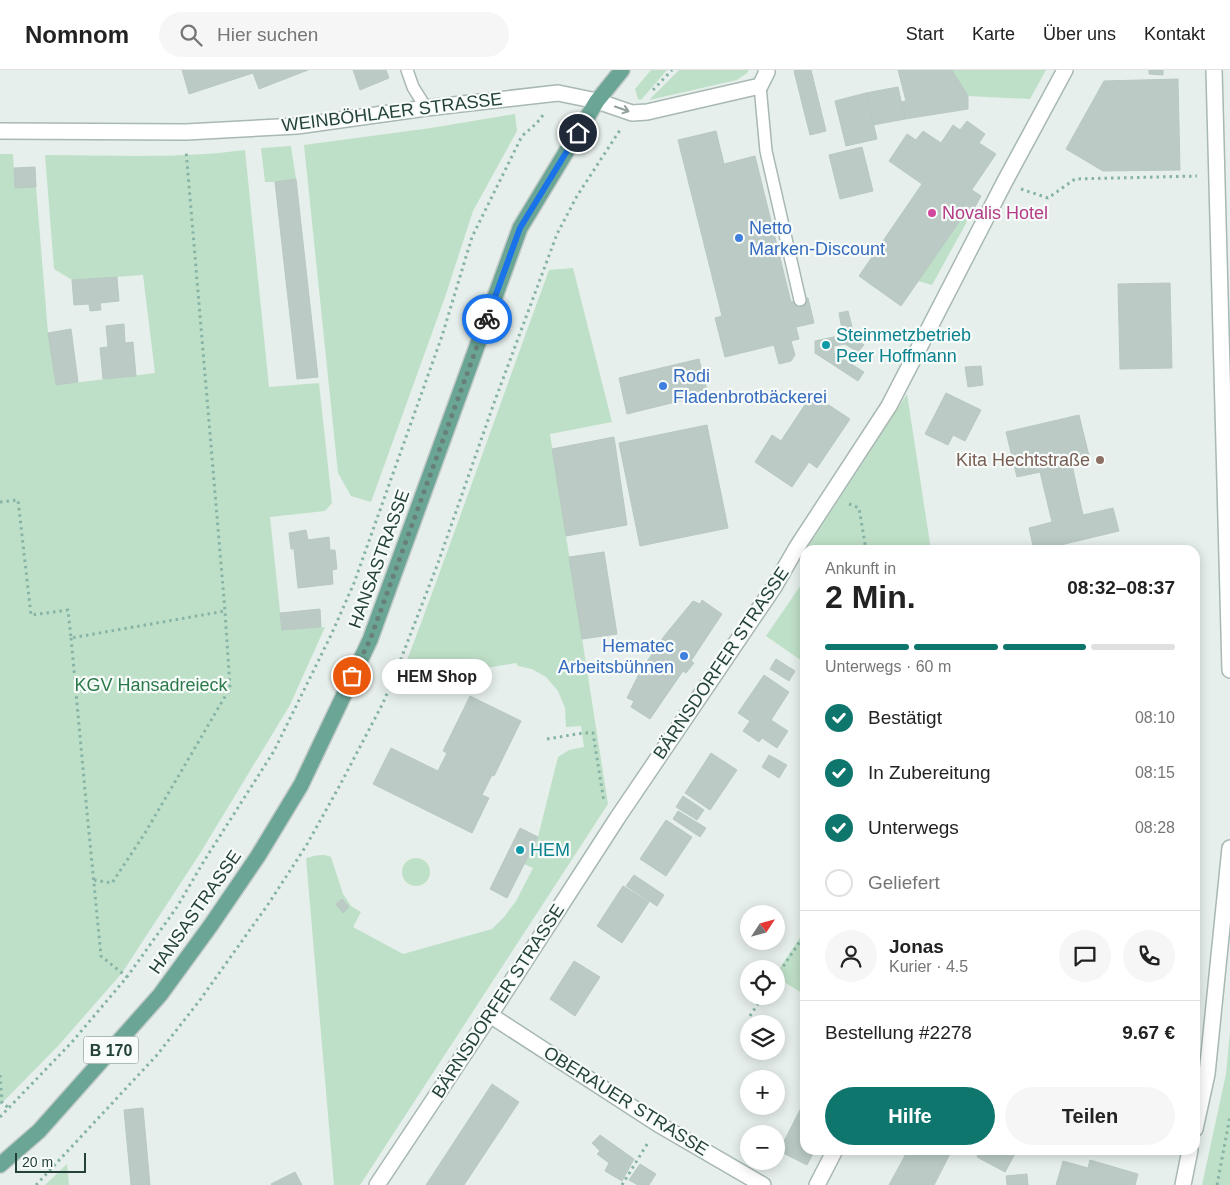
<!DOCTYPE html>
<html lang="de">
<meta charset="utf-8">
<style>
body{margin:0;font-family:Helvetica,sans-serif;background:#f6f6f6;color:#222;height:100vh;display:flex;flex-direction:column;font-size:19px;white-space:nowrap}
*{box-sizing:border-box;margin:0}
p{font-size:16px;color:#767676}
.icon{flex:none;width:28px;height:28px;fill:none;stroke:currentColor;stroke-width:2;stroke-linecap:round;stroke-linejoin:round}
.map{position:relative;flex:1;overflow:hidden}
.drawer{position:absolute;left:800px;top:475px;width:400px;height:610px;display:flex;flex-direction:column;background:#fff;border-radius:15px;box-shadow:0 2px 12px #0003}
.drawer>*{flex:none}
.needle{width:32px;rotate:54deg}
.tools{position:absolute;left:740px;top:835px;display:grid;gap:10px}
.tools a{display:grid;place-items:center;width:45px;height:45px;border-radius:50%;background:#fff;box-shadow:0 2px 12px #0003;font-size:25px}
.scale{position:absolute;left:15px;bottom:12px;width:71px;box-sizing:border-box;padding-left:5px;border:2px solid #24423a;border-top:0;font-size:14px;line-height:18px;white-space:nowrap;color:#24423a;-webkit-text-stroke:4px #f7fbf9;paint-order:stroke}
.pin{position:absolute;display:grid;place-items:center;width:42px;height:42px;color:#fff;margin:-21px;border:2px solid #fff;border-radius:50%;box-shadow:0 1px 5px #0007}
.courier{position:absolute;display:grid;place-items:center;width:50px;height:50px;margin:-25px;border:4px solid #1a73e8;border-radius:50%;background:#fff;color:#222;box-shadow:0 1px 6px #0007}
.bubble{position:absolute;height:35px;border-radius:18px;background:#fff;box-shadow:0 2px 12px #0003;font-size:16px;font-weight:700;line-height:35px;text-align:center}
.overview em{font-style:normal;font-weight:700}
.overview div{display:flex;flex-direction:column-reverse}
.overview{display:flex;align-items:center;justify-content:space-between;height:85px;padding:0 25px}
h1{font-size:32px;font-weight:700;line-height:38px}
.bar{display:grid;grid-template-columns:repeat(4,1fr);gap:8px 5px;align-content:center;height:60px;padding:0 25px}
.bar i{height:6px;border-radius:4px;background:#e0e0e0}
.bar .current{background:#0f766e}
.bar p{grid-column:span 4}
.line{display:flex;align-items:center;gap:12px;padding:0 25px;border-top:1px solid #e0e0e0}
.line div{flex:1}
.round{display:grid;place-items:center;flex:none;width:52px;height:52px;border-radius:26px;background:#f6f6f6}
ol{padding:0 25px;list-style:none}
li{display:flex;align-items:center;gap:15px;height:55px}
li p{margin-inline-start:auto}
li .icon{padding:5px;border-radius:50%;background:#0f766e;color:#fff;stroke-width:4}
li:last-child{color:#767676}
li i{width:28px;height:28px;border:2px solid #e0e0e0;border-radius:50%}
.action{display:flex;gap:10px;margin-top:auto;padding:10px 25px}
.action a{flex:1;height:58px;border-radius:30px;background:#0f766e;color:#fff;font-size:20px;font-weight:700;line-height:58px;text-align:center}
.action a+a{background:#f6f6f6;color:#222}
header{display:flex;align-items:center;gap:30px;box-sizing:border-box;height:70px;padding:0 25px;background:#fff;border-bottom:1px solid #e0e0e0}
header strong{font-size:24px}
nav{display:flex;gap:28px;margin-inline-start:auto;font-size:18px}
.search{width:350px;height:45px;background:#f6f6f6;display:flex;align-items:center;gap:12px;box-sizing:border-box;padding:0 18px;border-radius:28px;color:#767676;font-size:19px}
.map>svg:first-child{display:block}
.green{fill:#bfe0c8}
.building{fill:#bbcac4;stroke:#b8c9c2}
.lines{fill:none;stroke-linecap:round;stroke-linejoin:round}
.service-casing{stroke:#a8b8b2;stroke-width:14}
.minor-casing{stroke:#a8b8b2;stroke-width:18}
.tertiary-casing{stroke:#a8b8b2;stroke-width:18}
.primary-casing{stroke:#c2cac8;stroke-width:18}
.path{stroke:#86b3a5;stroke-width:3;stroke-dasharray:2.5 4;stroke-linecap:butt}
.service{stroke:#fff;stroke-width:11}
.minor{stroke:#fff;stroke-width:15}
.tertiary{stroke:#fff;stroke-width:15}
.primary{stroke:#6aa596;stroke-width:15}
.oneway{stroke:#92a09c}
.done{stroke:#687f78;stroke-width:5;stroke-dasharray:0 9}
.route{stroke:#1a73e8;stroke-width:6}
.hotel-dot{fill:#d1479c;stroke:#f7fbf9;stroke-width:2}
.shop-dot{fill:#3f7fe0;stroke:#f7fbf9;stroke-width:2}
.culture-dot{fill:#0f9aa8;stroke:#f7fbf9;stroke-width:2}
.education-dot{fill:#8d6e63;stroke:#f7fbf9;stroke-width:2}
.labels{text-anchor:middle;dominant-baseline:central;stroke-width:4.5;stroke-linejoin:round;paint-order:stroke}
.shield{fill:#f7fbf9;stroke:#637a73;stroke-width:1}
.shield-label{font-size:16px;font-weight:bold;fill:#24423a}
.street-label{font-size:18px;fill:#24423a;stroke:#f7fbf9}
.hotel-label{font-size:18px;fill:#b23c85;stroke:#f7fbf9;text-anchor:start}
.shop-label{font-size:18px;fill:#366cbe;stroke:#f7fbf9;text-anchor:start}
.culture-label{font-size:18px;fill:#0d838f;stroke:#f7fbf9;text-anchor:start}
.education-label{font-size:18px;fill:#785e54;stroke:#f7fbf9;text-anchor:end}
.park-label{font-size:18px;fill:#2d7a4b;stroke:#f7fbf9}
</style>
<header>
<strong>Nomnom</strong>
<div class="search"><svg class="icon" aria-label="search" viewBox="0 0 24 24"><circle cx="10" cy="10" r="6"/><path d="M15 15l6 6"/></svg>Hier suchen</div>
<nav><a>Start</a><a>Karte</a><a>Über uns</a><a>Kontakt</a></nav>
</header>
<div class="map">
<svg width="1230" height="1115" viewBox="0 0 1230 1115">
<rect width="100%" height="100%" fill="#e6efeb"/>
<path class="green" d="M651 0H667L641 30 638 29 635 19Z
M679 0H749L747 3 737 10 649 30Z
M952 0H1046L1030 29 968 26Z
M515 44 517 61 473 141 445 227 371 432 351 426 338 403 304 75 431 58Z
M291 76 296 109 275 112H265L261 78Z
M245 80 269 317 319 313 332 433 325 441 270 447 282 560 325 557 290 635 199 785 122 903 58 976 0 1035V84H13L15 118 36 117 48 263 56 315 155 303 143 205 72 210 54 199 45 85C111 85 179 89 245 80Z
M964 145 969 148 932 215 918 211Z
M573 198 612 352 550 364 608 734 360 1115H334L306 788C315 786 322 783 331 787L343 824 351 836 361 842 353 857 403 884 492 859 504 847 516 831 533 798 524 794 538 767 558 687 569 680 584 677 581 656 566 657 565 638 558 621 546 607 532 599 518 596 516 593 431 607 406 593C455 463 501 331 549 200Z
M907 324 931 480H806Z
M805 509V593L766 566Z
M402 802a14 14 0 1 1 28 0a14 14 0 1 1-28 0Z
M805 860V925L776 907V904Z
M1230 961V1115H1202L1226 1004Z
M67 1094 69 1115H45Z"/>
<path class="building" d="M182 0H308L259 19 253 3 189 24Z
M353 0H386L389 8 360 20Z
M797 0H811L826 61 810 65 794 1Z
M898 0H952L968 26V39L905 49 901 32 906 31Z
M1149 0H1163V5L1149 4Z
M1178 9 1180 100 1103 101 1066 79 1104 11Z
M898 17 905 49 873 55 866 23Z
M866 23 877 69 846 76 835 31Z
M967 51 985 64 979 73 996 84 958 140 964 145 901 236 859 206 922 114 889 91 907 64 916 70 923 61 941 73 953 55 960 60Z
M716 61 724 94 755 86 791 232 808 228 814 253 796 257 799 269 791 271 795 285 791 291 779 294 774 275 725 287 715 248 722 246 678 70Z
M862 77 873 121 840 129 829 85Z
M35 97 36 117 15 118 14 98Z
M296 109 318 307 297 309 275 112Z
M972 120 981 126 969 148 958 140Z
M117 207 119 231 100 233 101 240 90 241 89 234 74 235 72 210Z
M1170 213 1172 298 1120 299 1118 214Z
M848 241 855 268 864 275 858 282 845 274 834 276V283L864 302 858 311 815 283V271L843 265 839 243Z
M124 254 125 273 133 272 136 306 103 309 100 278 108 277 106 256Z
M71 259 78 312 56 315 48 263Z
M699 289 708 324 627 344 619 308Z
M981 296 983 315 968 317 965 297Z
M946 323 981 340 965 371 953 365 948 375 925 364Z
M812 324 850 349 817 398 809 392 792 417 755 392 772 365 781 371Z
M1079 345 1090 390 1072 395 1083 445 1113 438 1119 461 1040 480H1034L1029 458 1052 452 1040 402 1017 407 1006 362Z
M707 355 728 458 640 476 619 373Z
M614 367 627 455 566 466 552 379Z
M306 460 308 470 329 467 330 480H335L337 499 332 500 333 514 298 518 294 479H291L289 463Z
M604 482 617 564 582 569 569 487Z
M702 530 722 544 691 591 694 593 686 603 683 601 650 649 631 637 634 631 627 628 640 602 665 565 693 531 700 534Z
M320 539 321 557 282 560 280 543Z
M776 589 795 601 789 611 770 599Z
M764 605 789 622 771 650 788 661 777 678 762 668 759 672 743 661 750 651 738 643Z
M470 626 521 651 494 706 443 681Z
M391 678 438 701 447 683 492 705 482 725 489 728 472 763 373 714Z
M711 683 737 700 710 740 685 723Z
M769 685 787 695 779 708 762 697Z
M683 726 704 740 697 750 676 737Z
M678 741 706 758 700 767 673 749Z
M666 750 692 767 666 806 640 789Z
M520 758 538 767 507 828 490 819Z
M634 805 664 825 657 836 626 816Z
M623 816 649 832 622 873 597 856Z
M342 829 349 837 343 843 336 834Z
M574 891 600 907 575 946 550 929Z
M492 1014 519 1032 464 1115H426Z
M805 1030V1080H815L807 1095 779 1081Z
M143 1038 150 1115H131L124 1040Z
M600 1065 634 1089 622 1111 605 1101 609 1093 597 1084 600 1081 592 1073Z
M908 1080H952L934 1115H889Z
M980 1080H1011L1016 1082 1005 1102 977 1087Z
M1090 1090 1138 1104 1135 1115H1056L1063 1091 1088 1098Z
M640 1094 656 1104 649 1115H638L629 1110Z
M295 1102 302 1115H272L271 1114Z
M1027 1104 1028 1115H1007L1006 1106Z"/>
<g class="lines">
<defs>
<path id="service" d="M407 0 413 17 426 38
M760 16 766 81 800 230"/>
<path id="minor" d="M597 31 632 43 647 42 760 16 767 2 766 0
M490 945 658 1054 763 1115
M377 1115 490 945 618 747 774 517 797 477 889 336 1004 113 1065 0
M817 1115 835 1080"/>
<path id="tertiary" d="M1214 0 1230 600
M0 61 186 62 297 56 426 38 558 23 597 31
M1195 1059 1207 1004 1230 778
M1183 1115 1190 1080"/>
<path id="primary" d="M0 1095 39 1061 160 925 211 855 258 786 301 715 370 570 520 158 597 31 622 0"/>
</defs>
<use href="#service" class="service-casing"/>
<use href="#minor" class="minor-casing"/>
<use href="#tertiary" class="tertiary-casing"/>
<use href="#primary" class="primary-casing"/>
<path class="path" d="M653 20 672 0
M1021 119 1048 128 1075 109 1197 106
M0 432 18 430 31 545 68 540 71 568 225 541
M849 434 859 438 866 480
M71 568 87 742 101 886 127 907
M547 669 583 663H593L604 732
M94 810 112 813 145 763 230 618 225 541 186 80
M776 907 805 864
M750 946 763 926
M0 1005 2 1033 9 1038
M0 1047 72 972 127 907 177 837 204 791 274 681 332 563 354 513 442 266 472 167 522 66C530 59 537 54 543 45
M36 1115 157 985 200 930 269 833 306 776 340 715 383 633 394 607 438 493 494 333 557 164 577 126 620 60
M622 1115 649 1071
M1217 1115 1230 1046"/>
<use href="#service" class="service"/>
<use href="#minor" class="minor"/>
<use href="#tertiary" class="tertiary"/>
<use href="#primary" class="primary"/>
</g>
<defs><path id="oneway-shaft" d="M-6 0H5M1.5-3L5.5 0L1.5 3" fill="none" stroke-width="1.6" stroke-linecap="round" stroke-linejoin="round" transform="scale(1.25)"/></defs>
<use class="oneway" href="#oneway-shaft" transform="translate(622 39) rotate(19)"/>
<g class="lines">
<path class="done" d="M352 606 370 570 487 249"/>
<path class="route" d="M487 249 520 158 578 63"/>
</g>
<circle class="hotel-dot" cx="932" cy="143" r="5"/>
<g class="shop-dot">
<circle cx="739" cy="168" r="5"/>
<circle cx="663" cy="316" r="5"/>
<circle cx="684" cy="586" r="5"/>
</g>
<g class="culture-dot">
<circle cx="826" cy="275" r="5"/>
<circle cx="520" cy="780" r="5"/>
</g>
<circle class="education-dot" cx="1100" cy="390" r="5"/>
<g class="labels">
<rect class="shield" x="83.5" y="966.5" width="55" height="27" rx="4"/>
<g class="shield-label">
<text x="111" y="980">B 170</text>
</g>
<g class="street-label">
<text transform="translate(392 42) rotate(-7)">WEINBÖHLAER STRASSE</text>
<text transform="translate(379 489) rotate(-70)">HANSASTRASSE</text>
<text transform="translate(721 593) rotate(-56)">BÄRNSDORFER STRASSE</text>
<text transform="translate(195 842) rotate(-55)">HANSASTRASSE</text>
<text transform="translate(498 931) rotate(-57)">BÄRNSDORFER STRASSE</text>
<text transform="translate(626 1031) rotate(32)">OBERAUER STRASSE</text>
</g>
<g class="hotel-label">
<text x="942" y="143">Novalis Hotel</text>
</g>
<g class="shop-label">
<text x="749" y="158">Netto<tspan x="749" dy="21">Marken-Discount</tspan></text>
<text x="673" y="306">Rodi<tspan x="673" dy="21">Fladenbrotbäckerei</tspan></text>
<text x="674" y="576" text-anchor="end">Hematec<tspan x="674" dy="21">Arbeitsbühnen</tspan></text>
</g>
<g class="culture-label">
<text x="836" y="265">Steinmetzbetrieb<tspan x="836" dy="21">Peer Hoffmann</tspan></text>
<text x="530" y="780">HEM</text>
</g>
<g class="education-label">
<text x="1090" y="390">Kita Hechtstraße</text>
</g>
<g class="park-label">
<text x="151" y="615">KGV Hansadreieck</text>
</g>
</g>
</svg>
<div class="tools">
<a><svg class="needle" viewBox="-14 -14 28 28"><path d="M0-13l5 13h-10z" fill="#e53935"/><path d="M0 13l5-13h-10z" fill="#767676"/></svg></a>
<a><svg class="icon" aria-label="locate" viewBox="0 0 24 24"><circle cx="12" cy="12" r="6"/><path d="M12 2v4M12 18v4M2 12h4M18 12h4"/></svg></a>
<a><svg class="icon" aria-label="layers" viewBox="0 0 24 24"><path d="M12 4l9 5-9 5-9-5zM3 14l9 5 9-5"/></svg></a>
<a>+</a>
<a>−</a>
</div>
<div class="scale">20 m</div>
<div class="pin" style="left:352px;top:606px;background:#ea580c"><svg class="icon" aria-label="bag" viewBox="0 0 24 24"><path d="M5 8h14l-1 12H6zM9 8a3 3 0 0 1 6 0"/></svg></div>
<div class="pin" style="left:578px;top:63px;background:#1f2937"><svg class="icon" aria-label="home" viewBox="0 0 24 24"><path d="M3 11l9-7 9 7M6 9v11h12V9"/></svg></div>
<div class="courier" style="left:487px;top:249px"><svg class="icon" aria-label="bike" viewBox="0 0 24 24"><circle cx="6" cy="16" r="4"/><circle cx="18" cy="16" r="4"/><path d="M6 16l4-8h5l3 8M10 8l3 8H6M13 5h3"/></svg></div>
<div class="bubble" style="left:382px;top:589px;width:110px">HEM Shop</div>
<section class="drawer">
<div class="overview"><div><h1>2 Min.</h1><p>Ankunft in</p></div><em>08:32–08:37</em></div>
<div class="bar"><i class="current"></i><i class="current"></i><i class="current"></i><i></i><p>Unterwegs · 60 m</p></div>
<ol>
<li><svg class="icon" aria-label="check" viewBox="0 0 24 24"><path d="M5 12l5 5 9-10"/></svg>Bestätigt<p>08:10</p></li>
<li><svg class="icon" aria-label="check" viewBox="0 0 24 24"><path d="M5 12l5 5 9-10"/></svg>In Zubereitung<p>08:15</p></li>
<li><svg class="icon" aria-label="check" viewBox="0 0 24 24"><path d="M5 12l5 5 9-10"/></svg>Unterwegs<p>08:28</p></li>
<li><i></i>Geliefert</li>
</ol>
<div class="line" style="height:90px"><a class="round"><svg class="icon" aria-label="person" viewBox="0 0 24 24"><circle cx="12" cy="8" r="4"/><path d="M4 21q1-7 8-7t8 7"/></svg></a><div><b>Jonas</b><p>Kurier · 4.5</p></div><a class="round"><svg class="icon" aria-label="chat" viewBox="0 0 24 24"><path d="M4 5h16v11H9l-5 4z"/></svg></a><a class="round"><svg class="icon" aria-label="phone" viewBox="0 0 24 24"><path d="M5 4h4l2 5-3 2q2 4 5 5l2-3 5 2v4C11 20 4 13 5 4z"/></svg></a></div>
<div class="line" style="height:65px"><div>Bestellung #2278</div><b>9.67 €</b></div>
<div class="action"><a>Hilfe</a><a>Teilen</a></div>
</section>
</div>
